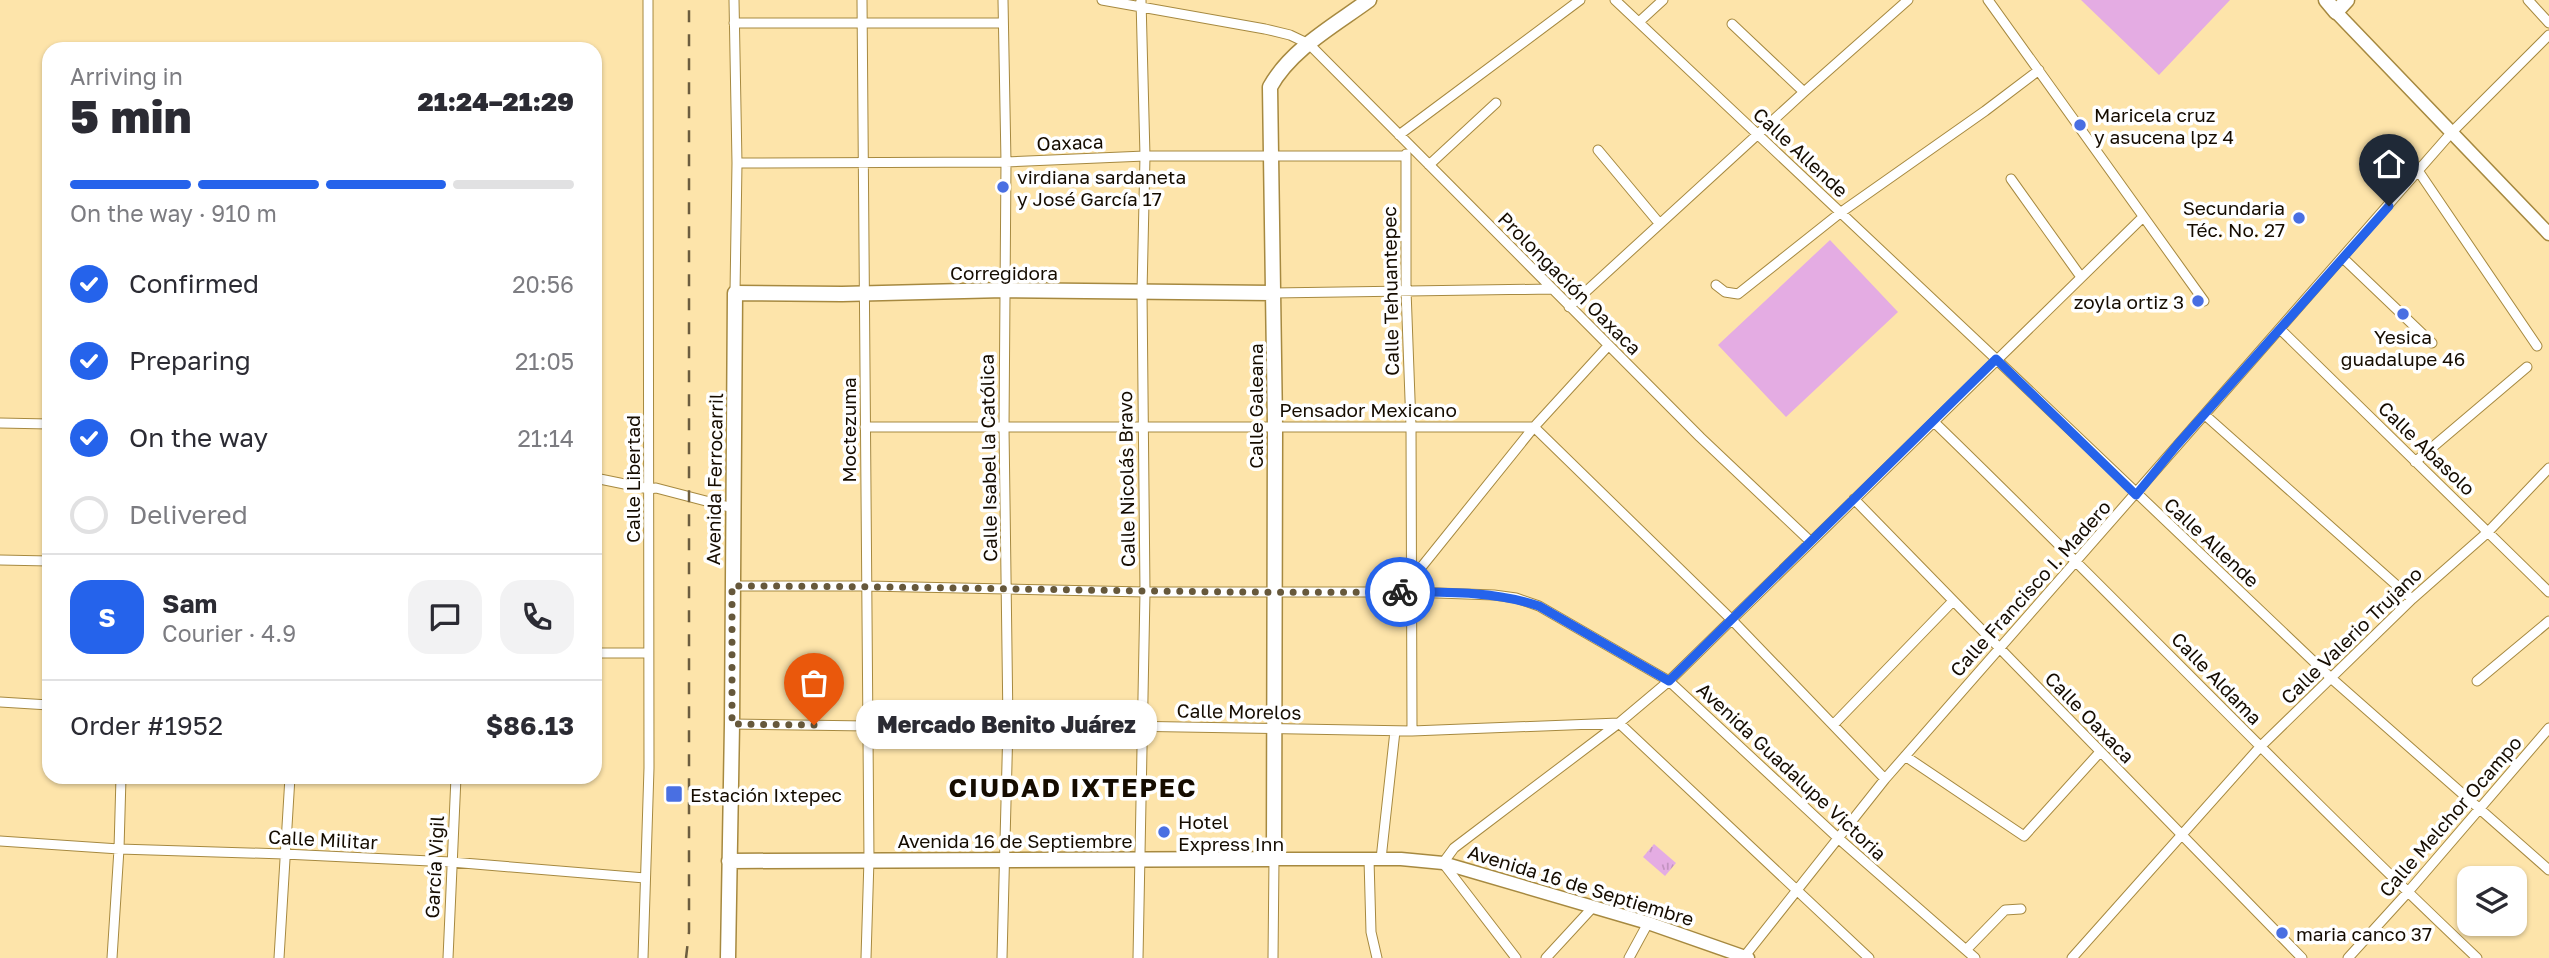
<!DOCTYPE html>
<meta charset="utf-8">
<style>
body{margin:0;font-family:"Golos Text",sans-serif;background:#f2f2f3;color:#2b2b33;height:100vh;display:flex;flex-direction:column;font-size:26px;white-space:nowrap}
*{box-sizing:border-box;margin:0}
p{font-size:23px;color:#7c7c81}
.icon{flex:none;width:38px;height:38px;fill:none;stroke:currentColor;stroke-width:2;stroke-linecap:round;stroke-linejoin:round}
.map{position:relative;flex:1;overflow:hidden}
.side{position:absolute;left:42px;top:42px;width:560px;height:742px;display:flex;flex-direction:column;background:#fff;border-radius:21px;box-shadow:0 2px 5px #0004}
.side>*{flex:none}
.buttons{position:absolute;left:2457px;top:866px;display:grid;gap:14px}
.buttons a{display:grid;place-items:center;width:70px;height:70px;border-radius:14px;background:#fff;box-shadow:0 2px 5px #0004;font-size:35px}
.pin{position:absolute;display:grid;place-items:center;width:60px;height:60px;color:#fff;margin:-72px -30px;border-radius:50% 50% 50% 0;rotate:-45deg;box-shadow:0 0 7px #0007}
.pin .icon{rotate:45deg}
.courier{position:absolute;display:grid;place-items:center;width:70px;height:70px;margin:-35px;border:5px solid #2563eb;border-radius:50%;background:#fff;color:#222;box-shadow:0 2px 9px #0007}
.bubble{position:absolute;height:49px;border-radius:21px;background:#fff;box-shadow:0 2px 5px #0004;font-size:23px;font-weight:800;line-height:49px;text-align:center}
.headline em{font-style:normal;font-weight:800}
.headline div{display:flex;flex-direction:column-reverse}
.headline{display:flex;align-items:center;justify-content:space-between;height:119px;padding:0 28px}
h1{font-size:46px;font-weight:800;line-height:52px}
.bar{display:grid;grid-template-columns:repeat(4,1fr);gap:10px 7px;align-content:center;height:84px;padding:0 28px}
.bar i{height:9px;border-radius:5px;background:#e1e1e2}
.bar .current{background:#2563eb}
.bar p{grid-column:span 4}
.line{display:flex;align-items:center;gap:18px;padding:0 28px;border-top:2px solid #e1e1e2}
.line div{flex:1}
.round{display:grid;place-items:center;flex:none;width:74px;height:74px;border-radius:21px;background:#f2f2f3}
ol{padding:0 28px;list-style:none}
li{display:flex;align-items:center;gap:21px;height:77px}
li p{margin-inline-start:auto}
li .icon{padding:7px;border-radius:50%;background:#2563eb;color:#fff;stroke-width:4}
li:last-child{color:#7c7c81}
li i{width:38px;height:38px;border:4px solid #e1e1e2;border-radius:50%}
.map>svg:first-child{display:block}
.park{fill:url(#park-tufts)}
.garden{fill:#e4ace3}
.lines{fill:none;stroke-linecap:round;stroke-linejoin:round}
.street-casing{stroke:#a68940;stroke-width:11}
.secondary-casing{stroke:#a68940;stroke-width:15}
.primary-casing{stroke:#a68940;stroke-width:17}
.street{stroke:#fff;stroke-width:9}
.secondary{stroke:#fff;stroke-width:12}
.primary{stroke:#fff;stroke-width:14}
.rail{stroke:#6c5d3f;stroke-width:2.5;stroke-dasharray:12 12;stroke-linecap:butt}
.done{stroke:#66583b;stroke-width:7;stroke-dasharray:0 12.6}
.route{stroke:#2563eb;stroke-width:9}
.poi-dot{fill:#496fe2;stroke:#fff;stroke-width:2.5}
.labels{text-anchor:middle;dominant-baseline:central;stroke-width:7;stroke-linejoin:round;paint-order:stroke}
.poi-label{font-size:19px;fill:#150c00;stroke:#fff;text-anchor:start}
.street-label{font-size:19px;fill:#150c00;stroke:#fff}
.district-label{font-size:26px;font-weight:bold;letter-spacing:2px;fill:#150c00;stroke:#fff}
</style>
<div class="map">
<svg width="2549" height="958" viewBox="0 0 2549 958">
<defs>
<pattern id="park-tufts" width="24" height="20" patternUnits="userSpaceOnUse" patternTransform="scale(1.75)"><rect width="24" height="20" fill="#e4ace3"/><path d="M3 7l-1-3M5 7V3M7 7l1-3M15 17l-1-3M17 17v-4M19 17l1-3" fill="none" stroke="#c393c1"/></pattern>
</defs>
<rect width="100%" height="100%" fill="#fde4aa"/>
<path class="park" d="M1654 844 1676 863 1665 876 1643 857Z"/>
<path class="garden" d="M2081 0H2230L2159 75Z
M1830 240 1898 312 1786 417 1718 345Z"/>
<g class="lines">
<defs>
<path id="street" d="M734 0 737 163 735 293
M862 0 869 859 866 958
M1102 0 1265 29 1290 35 1309 44 1700 437 1811 542
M1615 0 1996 359 2331 678 2549 870
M1988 0 2204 301
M2528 0 2549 23
M1639 22 1663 0
M734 23H1002
M1732 24 1804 92
M1399 135 1580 0
M1598 150 1659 223
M1406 154V290L1411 426 1412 731
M737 163 1006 162 1145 156H1405
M1429 165 1496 103
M2419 172 2537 346
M2011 179 2081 277
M2343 258 2432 343
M1716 285 1725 292 1738 294 1840 213 1985 111 2039 70
M1273 293 1552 289
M1569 307 1804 92 1908 0
M2280 329 2549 592
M2205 415 2412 599
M1934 422C2117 599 2292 783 2477 958
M0 423 49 424
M865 427H1534L1732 620 1885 779
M2415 462 2527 367
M595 478 649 489 656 488 733 508
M1854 499 2302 958
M0 560 49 561
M1411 580 1534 427 1608 346
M732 586H867L1145 592H1410L1494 595 1516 598 1539 606 1669 681 1838 838 1975 958
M595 653H648
M2477 681 2549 621
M0 702 49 705
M732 724 868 726 1008 724 1412 731 1619 723 1869 958
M1833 725 1953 601
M1905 756 2024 836 2100 752
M0 841 119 849 284 854 451 862 645 878
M1369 859 1371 932 1377 958
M1381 859 1395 731
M1966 950 2005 910 2021 909
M1744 957 1885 779 2452 132 2549 35
M112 958 119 849 121 777
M279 958 290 777
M448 958 456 777
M643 958 649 768 648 0
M1002 958 1008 724 1004 428 1006 162 1003 0
M1138 958 1145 592 1142 292 1145 156 1141 0
M1273 958 1274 859
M1516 958 1443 863 1454 848 1619 723 1669 681 2142 218
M1546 958 1593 907
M1629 958 1648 923
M2072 958 2260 747 2412 599 2488 532 2549 468
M2348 958 2408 892 2549 728"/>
<path id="secondary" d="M2336 12 2549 234
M1274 859H1401L1443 863 1648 923 1748 958"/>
<path id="primary" d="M2326 0 2336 12 2347 0
M729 861 1274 859 1275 427 1270 87C1291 49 1335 25 1369 0
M728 958 732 724 735 293 842 294 1004 290 1273 293"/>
</defs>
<use href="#street" class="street-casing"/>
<use href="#secondary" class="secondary-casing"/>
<use href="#primary" class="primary-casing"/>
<use href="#street" class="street"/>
<use href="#secondary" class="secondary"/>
<use href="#primary" class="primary"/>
<path class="rail" d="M686 958 689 932V0"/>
</g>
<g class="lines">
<path class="done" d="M814 725 732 724V586C955 586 1177 594 1400 592"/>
<path class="route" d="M1400 592C1446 592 1495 591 1539 606L1669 681 1996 359 2136 495 2177 445 2389 206"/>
</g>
<g class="poi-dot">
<circle cx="2080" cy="125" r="7"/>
<circle cx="1003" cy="187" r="7"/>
<circle cx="2299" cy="218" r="7"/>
<circle cx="2198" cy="301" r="7"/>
<circle cx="2403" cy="314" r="7"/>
<rect x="665" y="785" width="18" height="18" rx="3.5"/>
<circle cx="1164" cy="832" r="7"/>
<circle cx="2282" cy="933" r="7"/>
</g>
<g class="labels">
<g class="poi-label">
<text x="2094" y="114">Maricela cruz<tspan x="2094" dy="22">y asucena lpz 4</tspan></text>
<text x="1017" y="176">virdiana sardaneta<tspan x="1017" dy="22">y José García 17</tspan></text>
<text x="2285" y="207" text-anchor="end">Secundaria<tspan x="2285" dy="22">Téc. No. 27</tspan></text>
<text x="2184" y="301" text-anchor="end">zoyla ortiz 3</text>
<text x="2403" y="336" text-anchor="middle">Yesica<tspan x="2403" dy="22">guadalupe 46</tspan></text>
<text x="690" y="794">Estación Ixtepec</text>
<text x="1178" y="821">Hotel<tspan x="1178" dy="22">Express Inn</tspan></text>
<text x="2296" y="933">maria canco 37</text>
</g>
<g class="street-label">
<text transform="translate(1070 142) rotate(-2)">Oaxaca</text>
<text transform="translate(1801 152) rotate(43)">Calle Allende</text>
<text x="1004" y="272">Corregidora</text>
<text transform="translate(1570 283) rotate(45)">Prolongación Oaxaca</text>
<text transform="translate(1390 291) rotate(-91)">Calle Tehuantepec</text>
<text transform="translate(1255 406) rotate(-90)">Calle Galeana</text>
<text x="1368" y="409">Pensador Mexicano</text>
<text transform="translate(848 430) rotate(-90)">Moctezuma</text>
<text transform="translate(2427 448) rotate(44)">Calle Abasolo</text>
<text transform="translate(988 458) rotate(-91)">Calle Isabel la Católica</text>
<text transform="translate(632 479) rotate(-90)">Calle Libertad</text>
<text transform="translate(714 479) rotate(-89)">Avenida Ferrocarril</text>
<text transform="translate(1126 479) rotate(-91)">Calle Nicolás Bravo</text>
<text transform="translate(2212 542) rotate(43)">Calle Allende</text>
<text transform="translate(2030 588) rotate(-48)">Calle Francisco I. Madero</text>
<text transform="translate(2351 635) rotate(-44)">Calle Valerio Trujano</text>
<text transform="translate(2217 678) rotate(46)">Calle Aldama</text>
<text transform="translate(1239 711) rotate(1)">Calle Morelos</text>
<text transform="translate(2090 717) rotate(46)">Calle Oaxaca</text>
<text transform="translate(1792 771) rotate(43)">Avenida Guadalupe Victoria</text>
<text transform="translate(2450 816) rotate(-49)">Calle Melchor Ocampo</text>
<text transform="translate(323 839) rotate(3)">Calle Militar</text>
<text x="1015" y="840">Avenida 16 de Septiembre</text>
<text transform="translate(434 867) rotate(-87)">García Vigil</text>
<text transform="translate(1581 885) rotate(17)">Avenida 16 de Septiembre</text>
</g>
<g class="district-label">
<text x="1073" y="787">CIUDAD IXTEPEC</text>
</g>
</g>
</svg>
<div class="buttons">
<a><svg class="icon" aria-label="layers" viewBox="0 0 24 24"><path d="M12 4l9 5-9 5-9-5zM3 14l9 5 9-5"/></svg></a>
</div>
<div class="pin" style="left:814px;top:725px;background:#ea580c"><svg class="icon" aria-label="bag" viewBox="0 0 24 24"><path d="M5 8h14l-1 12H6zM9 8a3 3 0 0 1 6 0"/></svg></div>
<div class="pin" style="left:2389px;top:206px;background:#1f2937"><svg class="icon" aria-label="home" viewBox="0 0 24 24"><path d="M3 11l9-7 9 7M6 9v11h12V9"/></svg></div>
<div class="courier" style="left:1400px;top:592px"><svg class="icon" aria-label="bike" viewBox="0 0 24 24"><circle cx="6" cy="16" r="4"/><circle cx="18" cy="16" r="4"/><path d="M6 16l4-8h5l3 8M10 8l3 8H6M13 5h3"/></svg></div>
<div class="bubble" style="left:856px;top:700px;width:301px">Mercado Benito Juárez</div>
<section class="side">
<div class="headline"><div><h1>5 min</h1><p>Arriving in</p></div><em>21:24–21:29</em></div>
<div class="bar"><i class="current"></i><i class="current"></i><i class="current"></i><i></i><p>On the way · 910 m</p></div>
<ol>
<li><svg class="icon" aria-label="check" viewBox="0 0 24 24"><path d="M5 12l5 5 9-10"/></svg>Confirmed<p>20:56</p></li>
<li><svg class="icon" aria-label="check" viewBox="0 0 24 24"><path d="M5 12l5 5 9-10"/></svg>Preparing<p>21:05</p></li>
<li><svg class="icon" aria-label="check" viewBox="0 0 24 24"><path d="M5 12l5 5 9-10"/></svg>On the way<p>21:14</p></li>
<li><i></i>Delivered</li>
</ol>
<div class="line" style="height:126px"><b class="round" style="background:#2563eb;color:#fff">S</b><div><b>Sam</b><p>Courier · 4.9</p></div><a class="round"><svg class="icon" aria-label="chat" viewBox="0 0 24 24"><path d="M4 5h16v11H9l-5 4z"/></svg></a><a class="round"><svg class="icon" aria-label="phone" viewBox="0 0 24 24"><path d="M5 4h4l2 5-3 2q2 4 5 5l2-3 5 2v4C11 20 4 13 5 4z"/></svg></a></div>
<div class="line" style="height:91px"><div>Order #1952</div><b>$86.13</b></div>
</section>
</div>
